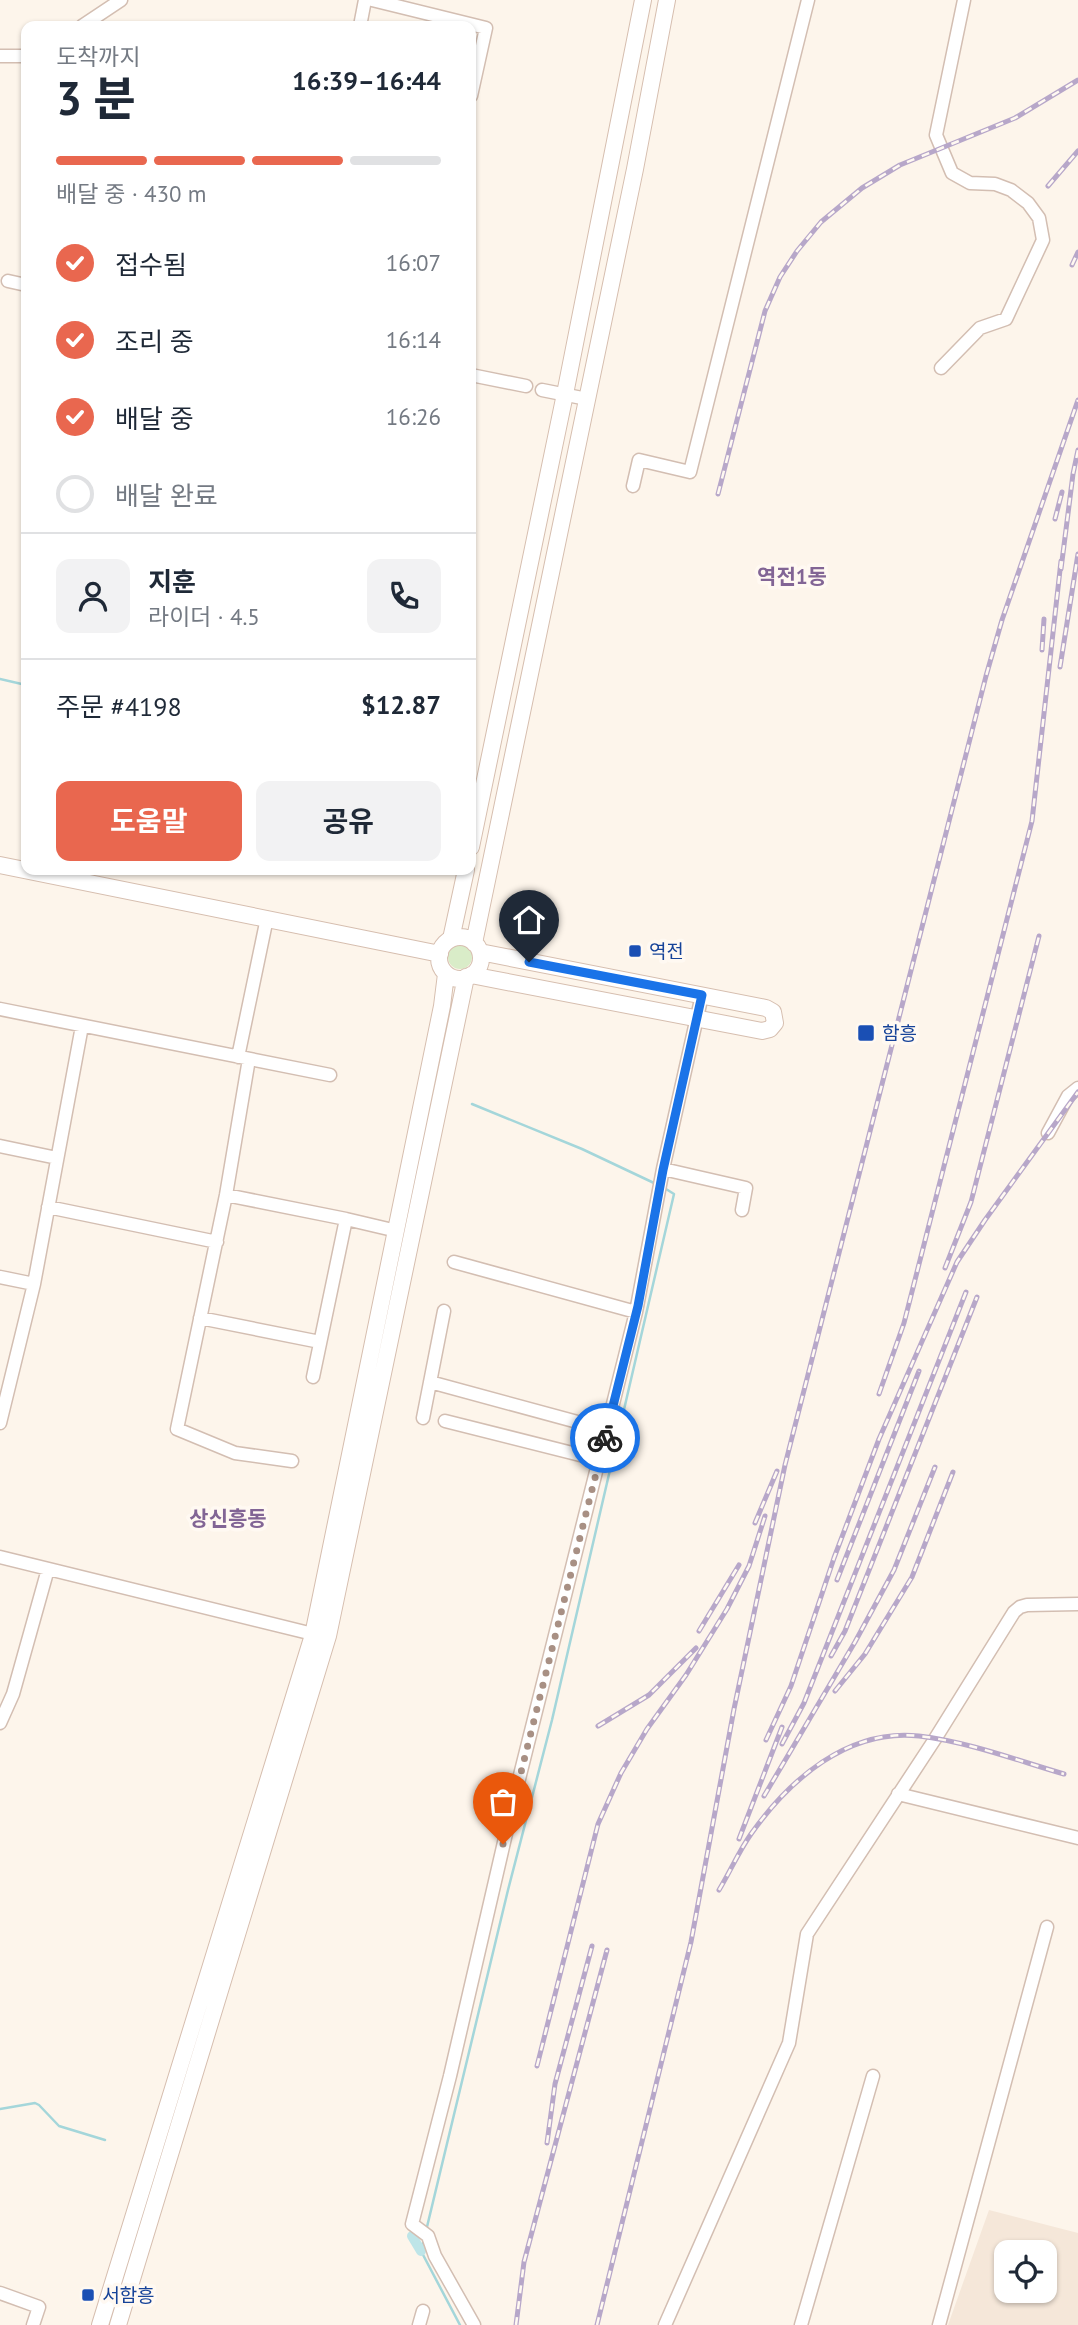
<!DOCTYPE html>
<html lang="ko">
<meta charset="utf-8">
<style>
body{margin:0;font-family:"PT Sans","Noto Sans KR",sans-serif;background:#f2f2f3;color:#1f2937;height:100vh;display:flex;flex-direction:column;font-size:26px;white-space:nowrap}
*{box-sizing:border-box;margin:0}
p{font-size:23px;color:#747a83}
.icon{flex:none;width:38px;height:38px;fill:none;stroke:currentColor;stroke-width:2;stroke-linecap:round;stroke-linejoin:round}
.map{position:relative;flex:1;overflow:hidden}
.drawer{position:absolute;left:21px;top:21px;width:455px;height:854px;display:flex;flex-direction:column;background:#fff;border-radius:14px;box-shadow:0 2px 5px #0004}
.drawer>*{flex:none}
.controls{position:absolute;left:994px;top:2240px;display:grid;gap:14px}
.controls a{display:grid;place-items:center;width:63px;height:63px;border-radius:14px;background:#fff;box-shadow:0 2px 5px #0004;font-size:35px}
.pin{position:absolute;display:grid;place-items:center;width:60px;height:60px;color:#fff;margin:-72px -30px;border-radius:50% 50% 50% 0;rotate:-45deg;box-shadow:0 0 7px #0007}
.pin .icon{rotate:45deg}
.courier{position:absolute;display:grid;place-items:center;width:70px;height:70px;margin:-35px;border:5px solid #1a73e8;border-radius:50%;background:#fff;color:#222;box-shadow:0 2px 9px #0007}
.head em{font-style:normal;font-weight:700}
.head div{display:flex;flex-direction:column-reverse}
.head{display:flex;align-items:center;justify-content:space-between;height:119px;padding:0 35px}
h1{font-size:46px;font-weight:700;line-height:52px}
.bar{display:grid;grid-template-columns:repeat(4,1fr);gap:10px 7px;align-content:center;height:84px;padding:0 35px}
.bar i{height:9px;border-radius:5px;background:#e0e1e3}
.bar .selected{background:#e9674f}
.bar p{grid-column:span 4}
.line{display:flex;align-items:center;gap:18px;padding:0 35px;border-top:2px solid #e0e1e3}
.line div{flex:1}
.round{display:grid;place-items:center;flex:none;width:74px;height:74px;border-radius:14px;background:#f2f2f3}
ol{padding:0 35px;list-style:none}
li{display:flex;align-items:center;gap:21px;height:77px}
li p{margin-inline-start:auto}
li .icon{padding:7px;border-radius:50%;background:#e9674f;color:#fff;stroke-width:4}
li:last-child{color:#747a83}
li i{width:38px;height:38px;border:4px solid #e0e1e3;border-radius:50%}
.cta{display:flex;gap:14px;margin-top:auto;padding:14px 35px}
.cta a{flex:1;height:80px;border-radius:14px;background:#e9674f;color:#fff;font-size:28px;font-weight:700;line-height:80px;text-align:center}
.cta a+a{background:#f2f2f3;color:#1f2937}
.map>svg:first-child{display:block}
.residential{fill:#f5e7d9;fill-rule:evenodd}
.green{fill:#d9ecc8}
.lines{fill:none;stroke-linecap:round;stroke-linejoin:round}
.stream{stroke:#a4d6da;stroke-width:2.5}
.canal{stroke:#bee5e8;stroke-width:10}
.street-casing{stroke:#d3beb2;stroke-width:15}
.secondary-casing{stroke:#d6beaf;stroke-width:18}
.street{stroke:#fff;stroke-width:12}
.secondary{stroke:#fff;stroke-width:16}
.rail-casing{stroke:#b7a7c9;stroke-width:5}
.rail{stroke:#fff9f2;stroke-width:2.5;stroke-dasharray:8;stroke-linecap:butt}
.done{stroke:#a89084;stroke-width:7;stroke-dasharray:0 12.6}
.route{stroke:#1a73e8;stroke-width:9}
.transit-dot{fill:#1a4fb4;stroke:#fff9f2;stroke-width:2.5}
.labels{text-anchor:middle;dominant-baseline:central;stroke-width:7;stroke-linejoin:round;paint-order:stroke}
.transit-label{font-size:19px;fill:#164399;stroke:#fff9f2;text-anchor:start}
.neighbourhood-label{font-size:21px;font-weight:bold;fill:#826595;stroke:#fff9f2}
</style>
<div class="map">
<svg width="1078" height="2325" viewBox="0 0 1078 2325">
<rect width="100%" height="100%" fill="#fdf5eb"/>
<path class="residential" d="M989 2210 1078 2233V2325H948ZM1006 2252H1045V2291H1006Z"/>
<path class="green" d="M448 957a12 12 0 1 1 24 0a12 12 0 1 1-24 0Z"/>
<g class="lines">
<path class="stream" d="M0 679 26 685
M472 1104 582 1149 654 1183
M0 2109 35 2103 39 2105 59 2126 105 2140
M426 2231 508 1890 552 1720 674 1194 666 1189
M424 2240 421 2251 460 2325"/>
<path class="canal" d="M412 2236 421 2251"/>
<defs>
<path id="street" d="M372 0 486 28 471 96
M82 26 121 0
M360 26 365 0
M0 56H26
M8 281 26 285
M941 368 980 328 1006 319 1043 240 1039 218 1028 203 1011 190 995 184 970 183 952 173 936 135 964 0
M471 375 526 386
M542 390 587 399
M633 486 639 460 690 472 808 0
M0 1009 330 1075
M238 1057 267 918
M249 1059 226 1195 177 1429 235 1453 292 1461
M1048 1133 1068 1096 1078 1088
M0 1146 57 1158
M663 1169 746 1188 742 1210
M226 1195 346 1219 397 1231
M48 1207 217 1242
M454 1262 636 1312
M0 1277 34 1284
M200 1318 320 1342
M313 1377 346 1219
M430 1382 607 1430
M423 1418 444 1311
M445 1421 600 1460
M0 1423 34 1284 82 1026
M0 1557 321 1636
M0 1723 13 1694 48 1569
M898 1794 1078 1838
M0 2293 39 2307 33 2325
M419 2325 423 2311
M474 2325 435 2256 428 2236 412 2224 450 2076 514 1799 636 1312 663 1169 702 995
M665 2325 789 2043 807 1934 935 1739 1014 1612 1020 1607 1027 1605 1078 1604
M801 2325 873 2076
M939 2325 1047 1927"/>
<path id="secondary" d="M471 847 565 394 643 0
M0 865 440 954
M439 958a21 21 0 1 1 42 0a21 21 0 1 1-42 0Z
M451 939 466 870
M474 943 635 169 667 0
M471 975 762 1031 770 1029 775 1023 773 1012 766 1008 480 952
M100 2325 313 1635 442 1006 446 974
M118 2325 328 1636 466 977"/>
</defs>
<use href="#street" class="street-casing"/>
<use href="#secondary" class="secondary-casing"/>
<use href="#street" class="street"/>
<use href="#secondary" class="secondary"/>
<defs>
<path id="rail" d="M1048 186 1078 151
M1072 265 1078 252
M718 494 765 311 780 277 797 251 821 222 862 188 900 165 1015 118 1078 80
M1055 519 1062 492
M1061 569 1073 474 1078 450
M1042 650 1044 619
M1060 667 1078 554
M945 1268 971 1202 1039 936
M879 1394 904 1323 1032 821 1061 561
M755 1523 777 1471
M837 1580 919 1371
M699 1631 739 1565
M831 1656 845 1631 977 1297
M835 1691 865 1654 912 1577 953 1472
M598 1726 649 1695 696 1648
M766 1740 791 1686 834 1558 879 1439 957 1262 985 1220 1078 1092
M782 1744 804 1703 966 1292
M764 1796 855 1642 894 1570 935 1467
M739 1839 782 1727
M719 1890C730 1872 739 1851 751 1834 789 1780 848 1728 919 1736 969 1742 1016 1760 1064 1774
M537 2066 598 1824 621 1773 647 1729 686 1675 727 1609 749 1566 765 1516
M547 2143 555 2084 592 1946
M516 2325 524 2262 607 1950
M597 2325 691 1942 734 1709 785 1465 986 676 1002 620 1078 400"/>
</defs>
<use href="#rail" class="rail-casing"/>
<use href="#rail" class="rail"/>
</g>
<g class="lines">
<path class="done" d="M503 1844 605 1438"/>
<path class="route" d="M529 962 702 995 663 1170 638 1306 605 1438"/>
</g>
<g class="transit-dot">
<rect x="628" y="944" width="14" height="14" rx="3.5"/>
<rect x="857" y="1024" width="18" height="18" rx="3.5"/>
<rect x="81" y="2288" width="14" height="14" rx="3.5"/>
</g>
<g class="labels">
<g class="transit-label">
<text x="649" y="951">역전</text>
<text x="882" y="1033">함흥</text>
<text x="102" y="2295">서함흥</text>
</g>
<g class="neighbourhood-label">
<text x="792" y="576">역전1동</text>
<text x="228" y="1518">상신흥동</text>
</g>
</g>
</svg>
<div class="controls">
<a><svg class="icon" aria-label="locate" viewBox="0 0 24 24"><circle cx="12" cy="12" r="6"/><path d="M12 2v4M12 18v4M2 12h4M18 12h4"/></svg></a>
</div>
<div class="pin" style="left:503px;top:1844px;background:#ea580c"><svg class="icon" aria-label="bag" viewBox="0 0 24 24"><path d="M5 8h14l-1 12H6zM9 8a3 3 0 0 1 6 0"/></svg></div>
<div class="pin" style="left:529px;top:962px;background:#1f2937"><svg class="icon" aria-label="home" viewBox="0 0 24 24"><path d="M3 11l9-7 9 7M6 9v11h12V9"/></svg></div>
<div class="courier" style="left:605px;top:1438px"><svg class="icon" aria-label="bike" viewBox="0 0 24 24"><circle cx="6" cy="16" r="4"/><circle cx="18" cy="16" r="4"/><path d="M6 16l4-8h5l3 8M10 8l3 8H6M13 5h3"/></svg></div>
<section class="drawer">
<div class="head"><div><h1>3 분</h1><p>도착까지</p></div><em>16:39–16:44</em></div>
<div class="bar"><i class="selected"></i><i class="selected"></i><i class="selected"></i><i></i><p>배달 중 · 430 m</p></div>
<ol>
<li><svg class="icon" aria-label="check" viewBox="0 0 24 24"><path d="M5 12l5 5 9-10"/></svg>접수됨<p>16:07</p></li>
<li><svg class="icon" aria-label="check" viewBox="0 0 24 24"><path d="M5 12l5 5 9-10"/></svg>조리 중<p>16:14</p></li>
<li><svg class="icon" aria-label="check" viewBox="0 0 24 24"><path d="M5 12l5 5 9-10"/></svg>배달 중<p>16:26</p></li>
<li><i></i>배달 완료</li>
</ol>
<div class="line" style="height:126px"><a class="round"><svg class="icon" aria-label="person" viewBox="0 0 24 24"><circle cx="12" cy="8" r="4"/><path d="M4 21q1-7 8-7t8 7"/></svg></a><div><b>지훈</b><p>라이더 · 4.5</p></div><a class="round"><svg class="icon" aria-label="phone" viewBox="0 0 24 24"><path d="M5 4h4l2 5-3 2q2 4 5 5l2-3 5 2v4C11 20 4 13 5 4z"/></svg></a></div>
<div class="line" style="height:91px"><div>주문 #4198</div><b>$12.87</b></div>
<div class="cta"><a>도움말</a><a>공유</a></div>
</section>
</div>
